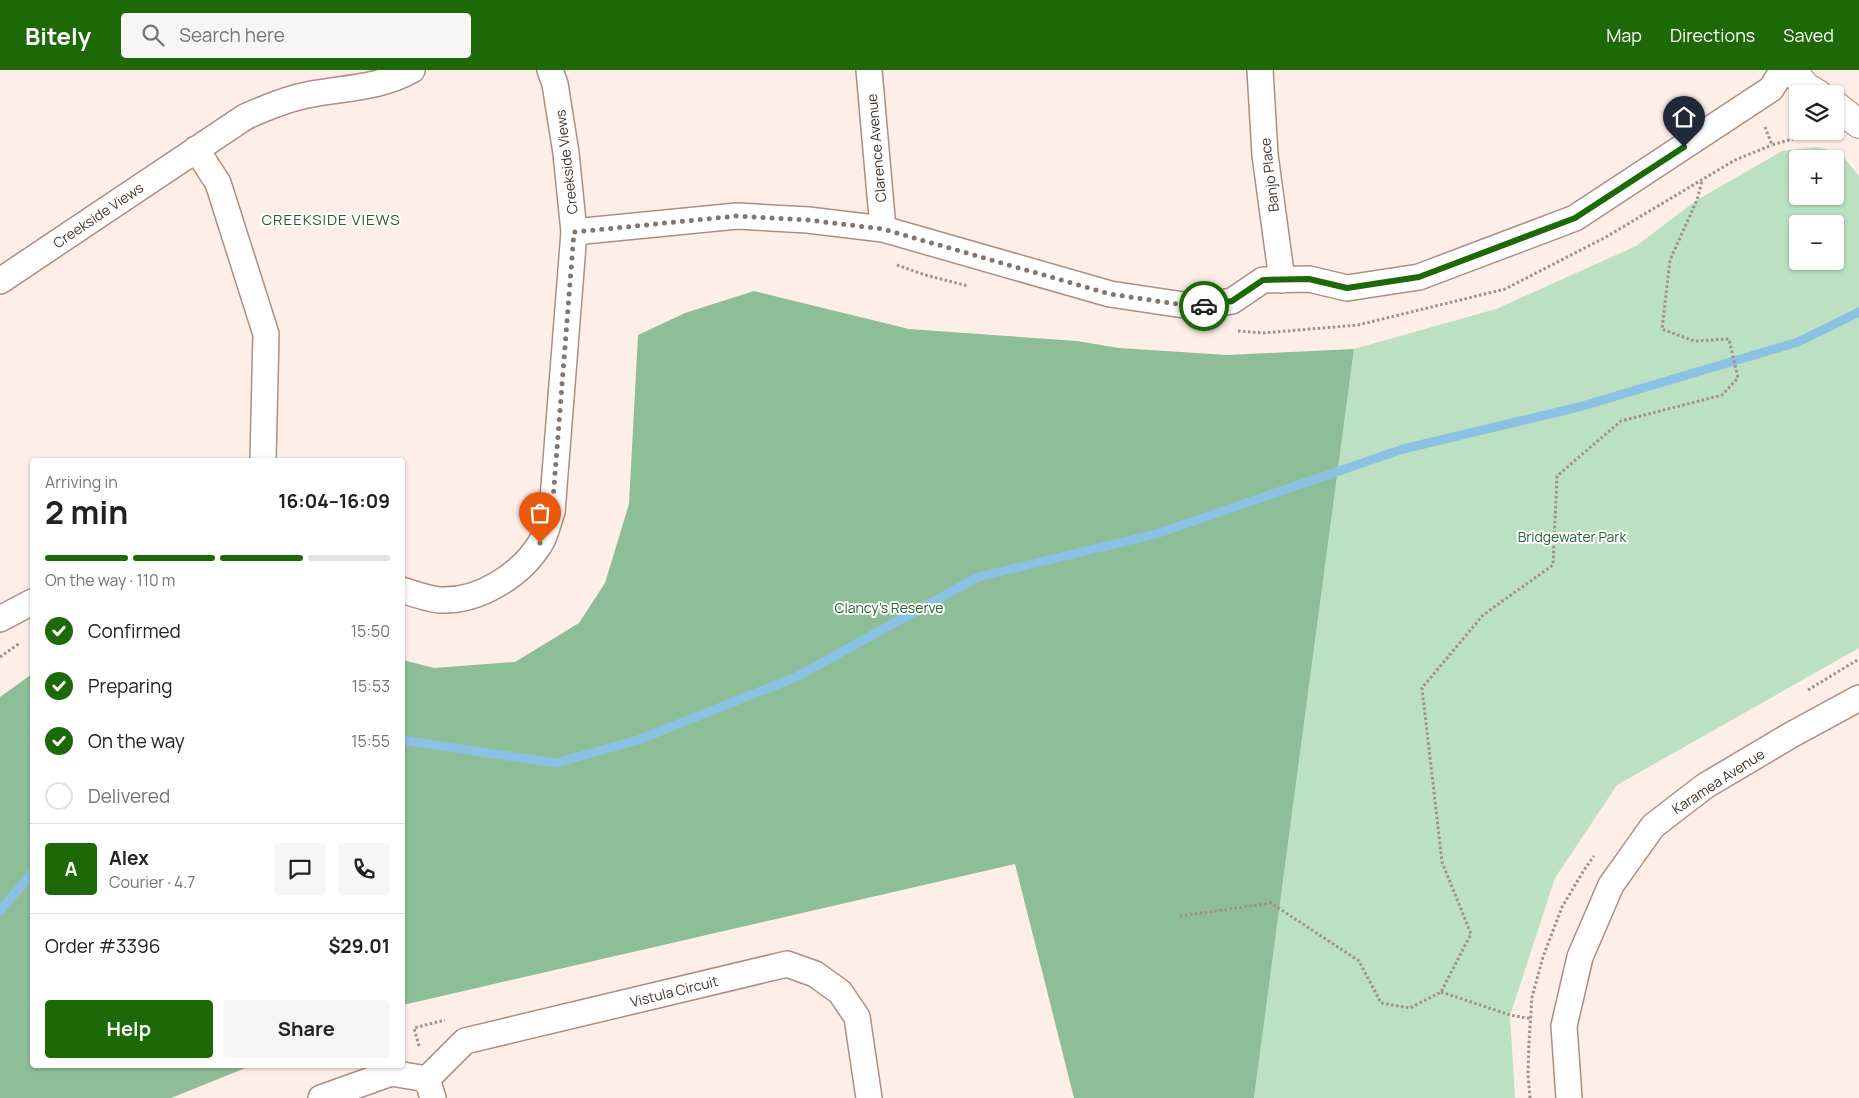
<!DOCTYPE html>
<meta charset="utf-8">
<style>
body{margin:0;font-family:Manrope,sans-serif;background:#f6f6f6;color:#202124;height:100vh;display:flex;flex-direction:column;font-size:19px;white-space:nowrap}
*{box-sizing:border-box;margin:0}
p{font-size:16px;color:#757577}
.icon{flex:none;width:28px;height:28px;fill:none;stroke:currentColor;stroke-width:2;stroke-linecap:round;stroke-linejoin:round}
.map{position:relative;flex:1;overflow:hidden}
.side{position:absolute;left:30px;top:388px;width:375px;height:610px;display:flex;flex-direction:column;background:#fff;border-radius:5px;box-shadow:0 1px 4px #0004}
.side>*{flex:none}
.controls{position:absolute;left:1789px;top:15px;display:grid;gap:10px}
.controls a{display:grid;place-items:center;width:55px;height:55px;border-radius:5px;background:#fff;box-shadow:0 1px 4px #0004;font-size:25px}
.pin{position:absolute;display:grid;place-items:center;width:42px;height:42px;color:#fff;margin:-51px -21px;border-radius:50% 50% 50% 0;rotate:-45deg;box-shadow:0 0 5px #0007}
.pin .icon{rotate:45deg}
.courier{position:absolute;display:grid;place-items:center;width:50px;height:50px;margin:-25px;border:4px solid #1e6907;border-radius:50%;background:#fff;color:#222;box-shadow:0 1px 6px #0007}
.overview em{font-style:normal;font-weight:700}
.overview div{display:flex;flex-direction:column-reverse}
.overview{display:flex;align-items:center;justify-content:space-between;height:85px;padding:0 15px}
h1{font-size:32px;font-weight:700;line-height:38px}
.bar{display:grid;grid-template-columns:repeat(4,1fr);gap:8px 5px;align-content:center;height:60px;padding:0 15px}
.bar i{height:6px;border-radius:4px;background:#e0e0e0}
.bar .active{background:#1e6907}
.bar p{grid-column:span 4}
.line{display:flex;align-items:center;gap:12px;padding:0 15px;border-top:1px solid #e0e0e0}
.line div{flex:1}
.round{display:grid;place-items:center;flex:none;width:52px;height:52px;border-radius:5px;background:#f6f6f6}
ol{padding:0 15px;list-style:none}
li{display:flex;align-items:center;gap:15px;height:55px}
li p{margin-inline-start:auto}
li .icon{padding:5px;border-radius:50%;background:#1e6907;color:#fff;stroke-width:4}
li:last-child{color:#757577}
li i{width:28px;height:28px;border:2px solid #e0e0e0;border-radius:50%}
.primary-button{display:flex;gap:10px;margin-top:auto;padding:10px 15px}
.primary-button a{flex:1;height:58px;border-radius:5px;background:#1e6907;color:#fff;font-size:20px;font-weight:700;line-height:58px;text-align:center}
.primary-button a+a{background:#f6f6f6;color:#202124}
header{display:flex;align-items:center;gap:30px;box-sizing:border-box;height:70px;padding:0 25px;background:#1e6907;color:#fff}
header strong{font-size:24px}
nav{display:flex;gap:28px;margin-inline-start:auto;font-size:18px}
.search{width:350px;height:45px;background:#f6f6f6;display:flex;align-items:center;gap:12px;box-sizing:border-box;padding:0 18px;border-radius:5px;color:#757577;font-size:19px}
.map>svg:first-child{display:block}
.green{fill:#bce0c2;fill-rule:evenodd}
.forest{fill:#8ebe97}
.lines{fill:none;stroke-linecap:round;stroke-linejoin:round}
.stream{stroke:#8bc1e4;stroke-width:9}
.minor-casing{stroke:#af8d80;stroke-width:28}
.tertiary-casing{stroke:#af8d80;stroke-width:30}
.path{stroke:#9e908a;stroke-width:3;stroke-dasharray:2.5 2.5;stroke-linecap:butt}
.minor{stroke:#fff;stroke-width:25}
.tertiary{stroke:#fff;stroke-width:28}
.done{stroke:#83756f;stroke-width:5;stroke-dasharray:0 9}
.route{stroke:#1e6907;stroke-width:6}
.labels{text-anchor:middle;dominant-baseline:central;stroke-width:4;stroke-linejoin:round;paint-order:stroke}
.street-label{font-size:14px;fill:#42342e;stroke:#fff}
.park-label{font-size:14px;fill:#206534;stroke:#fff}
.neighbourhood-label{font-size:15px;letter-spacing:1px;fill:#2b5921;stroke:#fff}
</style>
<header>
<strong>Bitely</strong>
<div class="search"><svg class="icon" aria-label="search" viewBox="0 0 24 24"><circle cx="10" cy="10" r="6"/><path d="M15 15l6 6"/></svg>Search here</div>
<nav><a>Map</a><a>Directions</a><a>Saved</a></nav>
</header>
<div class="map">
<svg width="1859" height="1028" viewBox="0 0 1859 1028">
<rect width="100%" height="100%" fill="#fdeee8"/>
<path class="green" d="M1818 77 1841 84 1859 106V578L1617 715 1555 808 1520 915 1510 945 1515 1028H1254L1354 279 1496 239 1636 176 1697 130 1782 81ZM1798 89H1835V126H1798ZM1798 154H1835V191H1798Z"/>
<path class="forest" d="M754 221 909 259 1077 271 1119 278 1227 285 1354 279 1254 1028H1074L1015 794 403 935V590L434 598 515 592 579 553 605 513 629 434 638 265 685 243Z
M32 604V995H253L171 1028H0V627Z"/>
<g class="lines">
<path class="stream" d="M402 670 556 693 638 670 796 607 978 507 1156 464 1403 379 1579 337 1798 272 1859 242
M0 841 32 803"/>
<defs>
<path id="minor" d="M869 0 883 159 1110 224 1197 237 1232 231 1263 210 1309 209 1347 218 1419 207 1575 148 1771 19 1783 0
M1260 0 1265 85 1282 210
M196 79 218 113 266 264 263 390
M574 162 737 146 808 150 883 159
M0 211 245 47C265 38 286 29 307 25 342 18 381 18 412 0
M402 520C414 524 428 529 440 530 478 532 520 506 540 474 546 465 548 452 552 442L574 162 566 83 555 14 550 0
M0 549 32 532
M321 1028 391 1003 427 1009
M433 1028 427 1009 465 971 787 894 815 904 840 922 857 947 869 1028
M1569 1028 1564 956 1580 887 1611 815 1653 756 1705 716 1791 665 1859 628"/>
<path id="tertiary" d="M1792 0 1806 17 1818 24
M1835 35 1859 54"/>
</defs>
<use href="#minor" class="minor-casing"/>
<use href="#tertiary" class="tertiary-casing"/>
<path class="path" d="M1765 57 1772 75 1796 68 1826 65
M897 195 925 205 968 216
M1238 261 1263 263 1358 255 1505 219 1606 167 1735 90 1772 75
M0 587 20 573
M1808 620 1859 589
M1180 846 1271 833 1359 891 1381 933 1410 938 1441 922 1471 864 1442 792 1422 618 1483 545 1553 495 1557 406 1621 351 1722 325 1738 308 1729 269 1694 271 1662 259 1670 190 1697 130 1702 111
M1441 922 1510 945 1532 949
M419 976 414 958 445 950
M1530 1028 1528 1003 1529 972 1532 927 1543 887 1562 837 1584 800 1594 786"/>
<use href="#minor" class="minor"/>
<use href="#tertiary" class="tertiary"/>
</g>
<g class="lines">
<path class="done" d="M540 473 552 442 574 162 737 146 808 150 883 159 1110 224 1197 237 1204 236"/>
<path class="route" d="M1204 236 1232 231 1263 210 1309 209 1347 218 1419 207 1575 148 1684 77"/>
</g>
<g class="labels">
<g class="street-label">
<text transform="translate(876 78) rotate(-95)">Clarence Avenue</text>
<text transform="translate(566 92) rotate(-97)">Creekside Views</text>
<text transform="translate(1269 105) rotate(-97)">Banjo Place</text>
<text transform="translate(98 145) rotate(-34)">Creekside Views</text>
<text transform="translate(1718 711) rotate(-33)">Karamea Avenue</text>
<text transform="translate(674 921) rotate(-14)">Vistula Circuit</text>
</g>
<g class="park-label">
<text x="1572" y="466">Bridgewater Park</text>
<text x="889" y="537">Clancy's Reserve</text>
</g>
<g class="neighbourhood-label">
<text x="331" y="149">CREEKSIDE VIEWS</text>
</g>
</g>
</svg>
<div class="controls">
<a><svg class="icon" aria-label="layers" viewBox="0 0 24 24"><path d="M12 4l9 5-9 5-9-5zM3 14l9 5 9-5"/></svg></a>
<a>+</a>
<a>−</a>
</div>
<div class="pin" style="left:540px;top:473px;background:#ea580c"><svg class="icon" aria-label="bag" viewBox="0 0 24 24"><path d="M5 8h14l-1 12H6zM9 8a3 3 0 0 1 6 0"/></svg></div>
<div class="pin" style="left:1684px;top:77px;background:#1f2937"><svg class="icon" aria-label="home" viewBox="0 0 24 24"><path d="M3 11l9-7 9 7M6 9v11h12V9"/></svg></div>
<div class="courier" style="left:1204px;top:236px"><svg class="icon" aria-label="car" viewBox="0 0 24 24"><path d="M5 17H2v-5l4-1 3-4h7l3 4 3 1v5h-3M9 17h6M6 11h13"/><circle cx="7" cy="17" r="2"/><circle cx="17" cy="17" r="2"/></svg></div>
<section class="side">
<div class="overview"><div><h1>2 min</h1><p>Arriving in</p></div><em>16:04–16:09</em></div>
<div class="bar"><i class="active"></i><i class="active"></i><i class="active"></i><i></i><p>On the way · 110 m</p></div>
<ol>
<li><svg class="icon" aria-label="check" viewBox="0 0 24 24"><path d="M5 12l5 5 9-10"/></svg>Confirmed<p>15:50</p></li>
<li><svg class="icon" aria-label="check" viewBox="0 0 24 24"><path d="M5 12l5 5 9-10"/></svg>Preparing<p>15:53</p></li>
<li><svg class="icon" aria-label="check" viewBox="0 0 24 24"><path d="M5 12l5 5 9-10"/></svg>On the way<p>15:55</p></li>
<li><i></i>Delivered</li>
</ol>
<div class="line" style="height:90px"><b class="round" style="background:#1e6907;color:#fff">A</b><div><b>Alex</b><p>Courier · 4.7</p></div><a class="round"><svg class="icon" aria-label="chat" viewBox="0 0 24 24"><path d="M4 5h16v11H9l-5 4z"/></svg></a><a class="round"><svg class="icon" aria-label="phone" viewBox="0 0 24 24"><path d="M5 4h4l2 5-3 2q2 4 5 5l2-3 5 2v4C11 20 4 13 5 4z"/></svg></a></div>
<div class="line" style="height:65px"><div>Order #3396</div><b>$29.01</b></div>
<div class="primary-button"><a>Help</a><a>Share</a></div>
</section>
</div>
